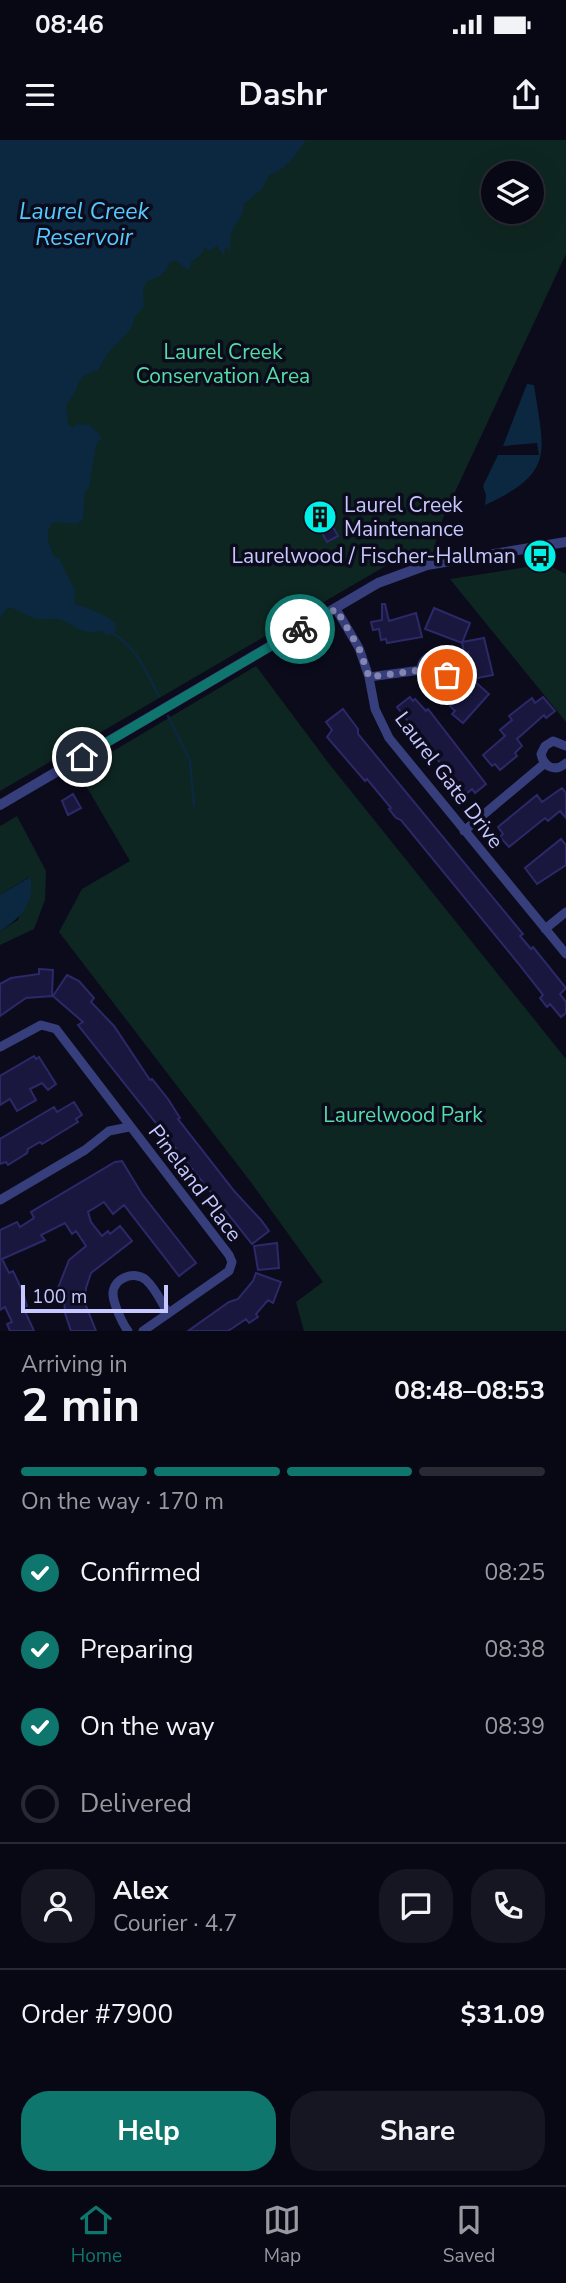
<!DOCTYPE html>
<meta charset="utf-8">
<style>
body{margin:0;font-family:"Nunito Sans",sans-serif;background:#161622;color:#f1f3f6;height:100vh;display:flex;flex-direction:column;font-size:26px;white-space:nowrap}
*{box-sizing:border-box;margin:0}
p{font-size:23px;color:#989aa0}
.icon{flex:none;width:38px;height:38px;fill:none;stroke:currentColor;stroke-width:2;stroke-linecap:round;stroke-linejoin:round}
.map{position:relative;height:1191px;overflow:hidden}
.sheet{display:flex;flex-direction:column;background:#080815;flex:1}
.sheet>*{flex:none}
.tools{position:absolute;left:481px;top:21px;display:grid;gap:14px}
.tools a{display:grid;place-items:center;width:63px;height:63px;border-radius:50%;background:#080815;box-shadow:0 7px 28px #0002,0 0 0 2px #292934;font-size:35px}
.scale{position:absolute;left:21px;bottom:18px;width:147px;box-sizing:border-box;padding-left:7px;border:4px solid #c6c8ff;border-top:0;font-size:19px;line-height:24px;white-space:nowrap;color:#c6c8ff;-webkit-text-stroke:5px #0b0b1c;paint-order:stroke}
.pin{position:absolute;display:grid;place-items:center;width:60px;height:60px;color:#fff;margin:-30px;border:4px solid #fff;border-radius:50%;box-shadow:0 2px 7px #0007}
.courier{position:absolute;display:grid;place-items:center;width:70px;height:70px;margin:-35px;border:5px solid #0f766e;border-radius:50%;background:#fff;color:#222;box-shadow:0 2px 9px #0007}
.headline em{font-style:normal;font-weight:700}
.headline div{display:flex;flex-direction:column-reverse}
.headline{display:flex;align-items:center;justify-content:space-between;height:119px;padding:0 21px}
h1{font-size:46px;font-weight:700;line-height:52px}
.bar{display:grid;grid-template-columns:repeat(4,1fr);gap:10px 7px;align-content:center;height:84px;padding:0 21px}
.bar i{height:9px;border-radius:5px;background:#292934}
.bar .current{background:#0f766e}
.bar p{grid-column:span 4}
.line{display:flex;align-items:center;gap:18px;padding:0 21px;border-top:2px solid #292934}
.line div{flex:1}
.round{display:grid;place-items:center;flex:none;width:74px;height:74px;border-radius:28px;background:#161622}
ol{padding:0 21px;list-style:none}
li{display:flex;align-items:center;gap:21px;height:77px}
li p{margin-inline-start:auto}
li .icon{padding:7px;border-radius:50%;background:#0f766e;color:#fff;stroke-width:4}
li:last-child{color:#989aa0}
li i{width:38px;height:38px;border:4px solid #292934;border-radius:50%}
.cta{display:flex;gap:14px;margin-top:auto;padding:14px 21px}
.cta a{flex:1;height:80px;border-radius:28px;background:#0f766e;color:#fff;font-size:28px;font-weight:700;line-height:80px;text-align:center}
.cta a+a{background:#161622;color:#f1f3f6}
.status{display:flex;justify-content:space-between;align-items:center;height:49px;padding:0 35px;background:#080815;direction:ltr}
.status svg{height:19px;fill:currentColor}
header{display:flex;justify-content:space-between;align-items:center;height:91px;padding:0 21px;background:#080815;font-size:32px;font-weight:700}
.dock{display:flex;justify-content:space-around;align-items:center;height:98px;border-top:2px solid #292934;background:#080815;font-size:19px;color:#989aa0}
.dock a{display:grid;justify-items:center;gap:4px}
.dock .current{color:#0f766e}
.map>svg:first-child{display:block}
.green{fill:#0e2621;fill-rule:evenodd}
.water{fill:#0b2840}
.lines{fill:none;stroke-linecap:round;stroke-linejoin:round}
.stream{stroke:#0b2840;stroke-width:2.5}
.building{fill:#19173d;stroke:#2c2969;stroke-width:2}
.minor{stroke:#363e7b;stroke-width:9}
.tertiary{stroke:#363e7b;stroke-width:10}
.done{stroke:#8586b0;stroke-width:7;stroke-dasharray:0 12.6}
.route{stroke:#0f766e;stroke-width:9}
.labels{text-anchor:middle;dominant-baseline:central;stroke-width:7;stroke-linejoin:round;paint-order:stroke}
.park-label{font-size:21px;fill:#53dea6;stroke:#0b0b1c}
.poi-label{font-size:21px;fill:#c6c8ff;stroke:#0b0b1c;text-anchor:start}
.street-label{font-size:21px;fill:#c6c8ff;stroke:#0b0b1c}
.water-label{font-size:23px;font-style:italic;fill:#54caff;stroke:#0b0b1c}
</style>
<div class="status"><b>08:46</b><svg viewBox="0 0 49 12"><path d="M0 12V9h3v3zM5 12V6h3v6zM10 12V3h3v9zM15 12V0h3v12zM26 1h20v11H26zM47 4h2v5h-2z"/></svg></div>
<header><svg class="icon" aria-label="menu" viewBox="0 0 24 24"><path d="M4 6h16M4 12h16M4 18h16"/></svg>Dashr<svg class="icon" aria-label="share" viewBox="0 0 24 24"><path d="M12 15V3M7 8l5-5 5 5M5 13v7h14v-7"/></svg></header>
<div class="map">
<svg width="566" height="1191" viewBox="0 0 566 1191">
<rect width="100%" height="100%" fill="#0b0b1c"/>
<path class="green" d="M0 0H566V114L447 369 438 391 433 414 406 420V414L0 651ZM494 33H532V72H494Z
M546 424 566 434V582L450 439Z
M256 526 330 625 566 919V1191H304L296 1162 323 1142 250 1041 59 792 82 749 130 721 78 632Z
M17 676 46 731 45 760 34 789 0 805V791L18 780 29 737 0 755V686Z"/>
<path class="water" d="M0 0H306C298 12 285 32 270 34L261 50 244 64C243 85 227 83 231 110L225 107 224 116 217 106 208 111 205 107 200 116 191 122 190 129H186L176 120 170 122C167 132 158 139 147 141L143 150 144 167 135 176 131 189 108 213 98 230 85 235 78 243 76 251 66 265 68 284 73 288 77 284 90 285 100 295 101 299 96 305 89 347 85 352 83 379 77 384 53 382C43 396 49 402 54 417L59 418 75 451 74 464C88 468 105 474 116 484L114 494 108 495 100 491C84 496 76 486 62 480 53 477 43 481 34 478 24 475 17 467 7 468L0 478Z
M527 244 534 245C544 313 556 332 485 365L486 355 483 346 498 315H539L537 303 503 306Z
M30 737C36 762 21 778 0 791V755Z"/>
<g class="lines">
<path class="stream" d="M114 494C137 508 146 532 159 556
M168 576 190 621 194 666"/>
</g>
<path class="building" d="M321 365 338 396 327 402 310 371Z
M382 464H385L389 481 416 473 422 497 387 503 386 499 381 500 379 489 373 490 371 482 382 480Z
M434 468 470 483 462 503 425 489Z
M484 498 493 535 472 539 489 554 463 583 452 574 455 571 450 566 471 539 468 512 464 513 462 502Z
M410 557 413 561 415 559 426 571 428 569 486 644 475 653 472 649 465 655 397 567Z
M543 557 555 571 546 578 544 575 517 599 522 606 515 613 517 616 500 630 495 624 492 626 483 615 505 596 500 590 512 580 509 576 532 558 535 563Z
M343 569 358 589V594L523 794 520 796 531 809 533 807 566 848 560 854 566 862V873L561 877 550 864 547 867 540 858 543 855 518 823 401 680 396 678 389 669 391 668 367 639 365 641 327 597 332 590 326 582Z
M562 648 566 653V678L560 671 548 681 545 678 509 707 500 697 503 694 498 687 537 655 542 662Z
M73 654 81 668 68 675 62 661Z
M561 699 566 705V725L537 744 525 728Z
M39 829 53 830 52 856 26 858 0 876V844L11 838 39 834Z
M67 835 79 841 94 858 91 862 114 886 150 940 152 939 168 959 180 978 178 979 235 1052 261 1080 269 1091 252 1104 78 885 83 882 53 856Z
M34 916 36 919 39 917 56 944 48 950 42 943 30 949 36 960 17 971 10 959 0 965V936Z
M74 962 82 975 76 979 78 982 42 1004 40 1002 28 1009 27 1013 8 1025 6 1022 0 1024V999L54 967 57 972Z
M122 1021 142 1054 196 1123 179 1136 124 1065 113 1074 104 1062 88 1072 91 1082 102 1096 108 1091 110 1094 120 1086 132 1101 91 1133 86 1148 85 1163 96 1191H71L65 1173 64 1158 58 1157V1148L69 1120 86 1106 76 1091 72 1094 65 1083 41 1095 45 1100 2 1119 9 1133 13 1131 23 1152 27 1166 23 1167 34 1191H10L7 1184 12 1182 5 1167 0 1170V1090L17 1082 20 1087 34 1078 31 1072 115 1022Z
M277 1103 279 1128 258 1130 254 1106Z
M256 1133 281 1142 273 1163 268 1160 256 1174 258 1177 249 1183 246 1179 228 1191H188L229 1162 238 1159 253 1141Z"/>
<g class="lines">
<path class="minor" d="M336 469 359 508 369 537 375 569 389 598 566 814
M421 529a13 13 0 1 1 26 0a13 13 0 1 1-26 0Z
M369 537 421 530
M566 606 553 601 545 606 541 614C544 628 556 632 566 623
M464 691 545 623
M545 789 566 772
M0 907 41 885 56 889 229 1115 232 1122 229 1131 143 1191
M0 1060 85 1010 109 991 129 987
M128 1191C122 1183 114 1165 113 1155 112 1138 135 1130 146 1140 156 1149 161 1162 168 1173"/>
<path class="tertiary" d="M0 665 378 443 427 425 566 402"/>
</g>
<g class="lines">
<path class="done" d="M300 489 336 469 359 508 369 537 421 530C425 544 438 546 447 535"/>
<path class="route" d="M82 617 300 489"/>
</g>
<defs>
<symbol id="building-disc" viewBox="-11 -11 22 22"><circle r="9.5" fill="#00f1e5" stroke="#0b0b1c"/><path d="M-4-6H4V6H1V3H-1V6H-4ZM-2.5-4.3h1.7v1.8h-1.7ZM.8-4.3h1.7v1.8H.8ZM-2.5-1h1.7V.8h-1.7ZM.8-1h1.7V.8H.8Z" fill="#111"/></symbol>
<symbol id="bus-disc" viewBox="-11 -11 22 22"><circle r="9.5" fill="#00f1e5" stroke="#0b0b1c"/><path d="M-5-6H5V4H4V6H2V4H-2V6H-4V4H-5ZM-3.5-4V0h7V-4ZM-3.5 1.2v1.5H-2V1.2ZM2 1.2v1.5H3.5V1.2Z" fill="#111"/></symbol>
</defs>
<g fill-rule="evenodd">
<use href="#building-disc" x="301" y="358" width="38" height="38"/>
<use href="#bus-disc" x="521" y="397" width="38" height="38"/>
</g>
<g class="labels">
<g class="park-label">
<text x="223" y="212">Laurel Creek<tspan x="223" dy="24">Conservation Area</tspan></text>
<text x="403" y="975">Laurelwood Park</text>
</g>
<g class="poi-label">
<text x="344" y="365">Laurel Creek<tspan x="344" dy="24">Maintenance</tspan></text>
<text x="516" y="416" text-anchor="end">Laurelwood / Fischer-Hallman</text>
</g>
<g class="street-label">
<text transform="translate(449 640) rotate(53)">Laurel Gate Drive</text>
<text transform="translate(195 1043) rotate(53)">Pineland Place</text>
</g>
<g class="water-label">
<text x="84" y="71">Laurel Creek<tspan x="84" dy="26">Reservoir</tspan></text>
</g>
</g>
</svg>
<div class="tools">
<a><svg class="icon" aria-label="layers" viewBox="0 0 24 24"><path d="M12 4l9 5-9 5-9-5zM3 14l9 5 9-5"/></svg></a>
</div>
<div class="scale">100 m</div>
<div class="pin" style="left:447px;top:535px;background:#ea580c"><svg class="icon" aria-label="bag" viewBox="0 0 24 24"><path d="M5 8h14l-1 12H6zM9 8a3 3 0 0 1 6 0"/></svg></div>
<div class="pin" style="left:82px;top:617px;background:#1f2937"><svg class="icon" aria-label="home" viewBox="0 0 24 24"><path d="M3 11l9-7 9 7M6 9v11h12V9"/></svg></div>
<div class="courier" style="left:300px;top:489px"><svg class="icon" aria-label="bike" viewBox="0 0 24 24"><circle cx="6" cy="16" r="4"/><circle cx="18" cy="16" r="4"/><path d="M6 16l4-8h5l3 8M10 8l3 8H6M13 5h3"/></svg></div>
</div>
<section class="sheet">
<div class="headline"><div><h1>2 min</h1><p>Arriving in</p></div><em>08:48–08:53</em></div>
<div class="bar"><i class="current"></i><i class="current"></i><i class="current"></i><i></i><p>On the way · 170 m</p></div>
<ol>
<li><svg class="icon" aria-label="check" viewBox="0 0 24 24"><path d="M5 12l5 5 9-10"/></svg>Confirmed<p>08:25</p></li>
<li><svg class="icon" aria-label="check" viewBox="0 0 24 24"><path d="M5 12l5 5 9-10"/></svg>Preparing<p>08:38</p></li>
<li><svg class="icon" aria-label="check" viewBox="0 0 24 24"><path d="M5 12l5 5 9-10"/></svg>On the way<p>08:39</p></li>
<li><i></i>Delivered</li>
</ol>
<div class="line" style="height:126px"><a class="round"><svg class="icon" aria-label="person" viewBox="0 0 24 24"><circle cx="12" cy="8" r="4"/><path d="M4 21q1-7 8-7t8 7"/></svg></a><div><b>Alex</b><p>Courier · 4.7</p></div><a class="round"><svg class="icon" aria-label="chat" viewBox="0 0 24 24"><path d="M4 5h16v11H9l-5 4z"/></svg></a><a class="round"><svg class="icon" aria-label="phone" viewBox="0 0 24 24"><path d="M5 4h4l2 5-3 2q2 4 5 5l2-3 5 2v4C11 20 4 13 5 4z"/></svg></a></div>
<div class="line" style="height:91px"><div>Order #7900</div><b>$31.09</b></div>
<div class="cta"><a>Help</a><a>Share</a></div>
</section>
<nav class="dock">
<a class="current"><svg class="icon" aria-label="home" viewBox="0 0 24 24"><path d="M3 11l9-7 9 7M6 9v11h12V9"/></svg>Home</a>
<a><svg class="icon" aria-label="map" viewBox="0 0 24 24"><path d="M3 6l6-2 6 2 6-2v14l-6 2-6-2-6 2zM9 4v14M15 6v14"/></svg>Map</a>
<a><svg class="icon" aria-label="saved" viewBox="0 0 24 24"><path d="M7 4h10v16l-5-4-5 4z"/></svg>Saved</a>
</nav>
